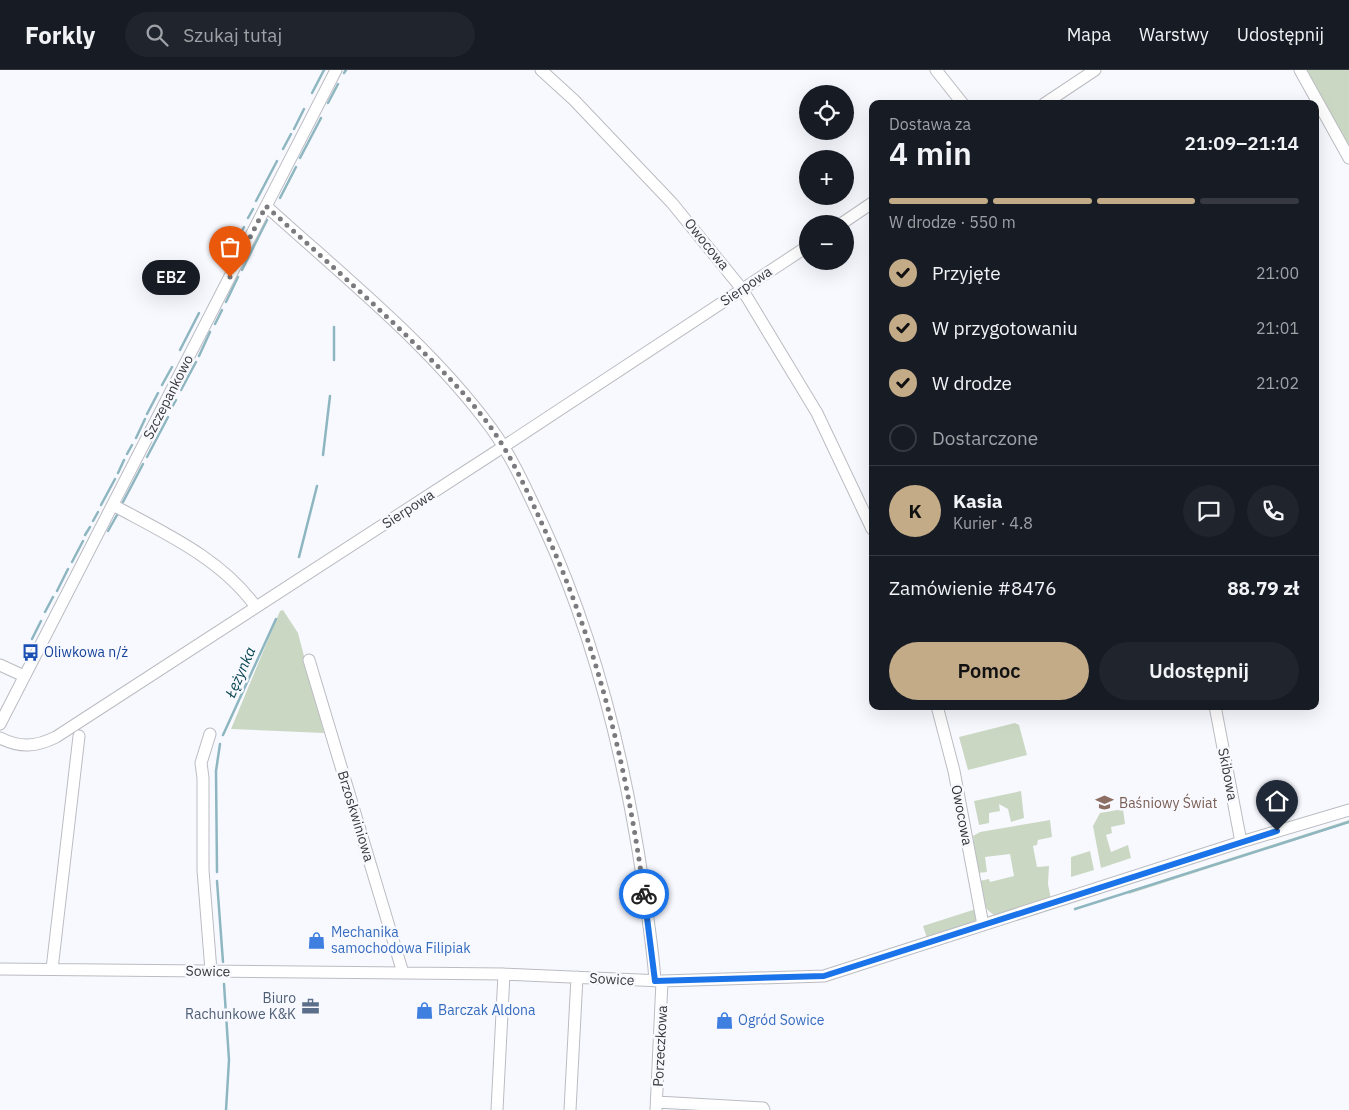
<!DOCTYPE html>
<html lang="pl">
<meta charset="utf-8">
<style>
body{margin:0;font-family:"IBM Plex Sans",sans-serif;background:#20242c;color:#f1f3f6;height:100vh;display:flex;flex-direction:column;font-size:19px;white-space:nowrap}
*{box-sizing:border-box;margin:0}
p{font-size:16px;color:#9ea1a6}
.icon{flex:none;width:28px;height:28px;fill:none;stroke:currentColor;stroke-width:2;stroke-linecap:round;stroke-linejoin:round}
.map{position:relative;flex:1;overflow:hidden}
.sheet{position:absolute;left:869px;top:30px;width:450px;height:610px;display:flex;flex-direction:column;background:#171b24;border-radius:10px;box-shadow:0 5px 20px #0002}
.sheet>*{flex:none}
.fabs{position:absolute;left:799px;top:15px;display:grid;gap:10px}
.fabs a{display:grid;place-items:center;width:55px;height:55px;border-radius:50%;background:#171b24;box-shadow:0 5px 20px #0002;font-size:25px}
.pin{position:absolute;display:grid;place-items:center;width:42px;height:42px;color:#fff;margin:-51px -21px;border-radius:50% 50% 50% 0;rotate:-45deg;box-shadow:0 0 5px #0007}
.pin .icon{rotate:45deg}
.courier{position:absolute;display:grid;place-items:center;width:50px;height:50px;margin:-25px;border:4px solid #1a73e8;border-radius:50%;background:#fff;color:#222;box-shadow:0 1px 6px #0007}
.bubble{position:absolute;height:35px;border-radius:18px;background:#171b24;box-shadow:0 5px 20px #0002;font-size:16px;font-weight:600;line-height:35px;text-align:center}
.summary em{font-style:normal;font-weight:600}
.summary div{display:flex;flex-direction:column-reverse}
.summary{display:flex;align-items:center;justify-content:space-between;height:85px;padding:0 20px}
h1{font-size:32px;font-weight:600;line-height:38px}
.bar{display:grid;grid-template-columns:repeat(4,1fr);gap:8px 5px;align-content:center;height:60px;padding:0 20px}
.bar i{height:6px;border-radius:4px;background:#363941}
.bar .current{background:#c3ab88}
.bar p{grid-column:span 4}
.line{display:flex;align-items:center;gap:12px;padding:0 20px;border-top:1px solid #363941}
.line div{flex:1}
.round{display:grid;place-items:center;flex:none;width:52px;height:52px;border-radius:26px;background:#20242c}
ol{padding:0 20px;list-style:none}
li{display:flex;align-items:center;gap:15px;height:55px}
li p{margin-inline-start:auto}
li .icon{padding:5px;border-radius:50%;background:#c3ab88;color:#111;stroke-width:4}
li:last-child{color:#9ea1a6}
li i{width:28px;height:28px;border:2px solid #363941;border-radius:50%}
.primary-button{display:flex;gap:10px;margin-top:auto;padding:10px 20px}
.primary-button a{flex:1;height:58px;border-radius:30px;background:#c3ab88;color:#111;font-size:20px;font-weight:600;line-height:58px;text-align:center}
.primary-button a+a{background:#20242c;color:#f1f3f6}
header{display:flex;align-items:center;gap:30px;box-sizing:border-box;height:70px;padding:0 25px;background:#171b24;border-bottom:1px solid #363941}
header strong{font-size:24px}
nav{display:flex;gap:28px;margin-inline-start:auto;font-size:18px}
.search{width:350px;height:45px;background:#20242c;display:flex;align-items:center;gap:12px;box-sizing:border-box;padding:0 18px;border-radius:28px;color:#9ea1a6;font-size:19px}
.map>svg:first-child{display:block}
.green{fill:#cad8c3}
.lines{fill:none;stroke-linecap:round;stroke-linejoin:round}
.stream{stroke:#8eb6c0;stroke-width:2.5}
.minor-casing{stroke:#bbbcc2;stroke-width:13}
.minor{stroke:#fff;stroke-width:11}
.done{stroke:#7b7b7f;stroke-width:5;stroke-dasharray:0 9}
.route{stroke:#1a73e8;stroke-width:6}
.labels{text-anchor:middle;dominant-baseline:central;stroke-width:5;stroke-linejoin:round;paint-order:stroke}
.street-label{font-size:14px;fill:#37373a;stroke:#f8f9ff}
.transit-label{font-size:14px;fill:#164399;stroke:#f8f9ff;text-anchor:start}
.education-label{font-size:14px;fill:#785e54;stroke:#f8f9ff;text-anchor:start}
.shop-label{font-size:14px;fill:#366cbe;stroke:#f8f9ff;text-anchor:start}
.service-label{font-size:14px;fill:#4e5e75;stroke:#f8f9ff;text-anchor:end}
.water-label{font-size:15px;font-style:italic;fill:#06434f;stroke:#f8f9ff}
</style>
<header>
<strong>Forkly</strong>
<div class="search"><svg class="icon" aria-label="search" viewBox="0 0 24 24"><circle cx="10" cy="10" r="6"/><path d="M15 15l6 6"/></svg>Szukaj tutaj</div>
<nav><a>Mapa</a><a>Warstwy</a><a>Udostępnij</a></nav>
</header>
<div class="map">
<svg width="1349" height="1040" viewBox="0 0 1349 1040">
<rect width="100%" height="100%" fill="#f8f9ff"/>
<path class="green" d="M1304 0H1349V83Z
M283 540 298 563 324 663 231 659 280 541Z
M1015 653 1019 655 1027 685 968 700 959 667Z
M1021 721 1024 748 1011 752 1008 739 999 734 1000 741 989 743V753L979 755 974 731Z
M1123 739 1125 754 1111 757 1112 763 1106 765 1111 782 1128 775 1131 788 1101 798 1093 756 1100 743Z
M1050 750 1052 767 1038 770 1037 775 1033 776 1037 797 1049 796 1048 814 1051 829 996 846C981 838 981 826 979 811L989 809 990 812 1014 806 1010 784 985 787 987 802 978 803 973 766 980 762Z
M1349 750V753L1129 824 1128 821Z
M1090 781 1094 800 1071 807V787Z
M976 839 977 847 974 853 927 868 923 856Z"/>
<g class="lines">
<path class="stream" d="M344 3 346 0
M312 23 324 0
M328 33 338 14
M294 59 304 39
M283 79 291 64
M300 88 321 48
M280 128 296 97
M256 131 277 91
M248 148 253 139
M236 172 244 157
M242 200 267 150
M226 232 238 207
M215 254 222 240
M334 257V290
M180 280 199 243
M199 286 210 262
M162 315 172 297
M181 320 196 292
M171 339 176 330
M147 344 158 323
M136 368 145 349
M127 384 132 375
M323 385 330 326
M147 387 168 347
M118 403 124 390
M123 432 143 394
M101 435 115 409
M93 451 98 442
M108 461 117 445
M85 465 90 457
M299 487 317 416
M72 492 83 471
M57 521 68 499
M45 542 53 527
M32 569 41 551
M223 665 276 549
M217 802 216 701 220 674
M217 811 223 892
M1075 839 1349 752
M224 914 229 990 226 1040"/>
<defs>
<path id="minor" d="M541 0 574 30 672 133 742 219 817 343 872 459
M936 0 963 34
M1300 0 1349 88
M1044 34 1095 0
M266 136C342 205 430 275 491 358 513 388 528 423 544 457 596 570 625 690 643 812 647 845 653 878 655 911
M841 154 872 133
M113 435C164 463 221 488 256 537
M309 590 403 903
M0 595 24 606
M937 636 954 701 983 855
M1215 636 1241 772
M0 654 336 0
M210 664 201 693 203 708V800L211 901
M0 668C20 678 36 677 56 667L503 377 808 176
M0 899 504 904 662 911 824 906 1241 772 1349 740
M52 899 79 666
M657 1032 763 1038 764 1040
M497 1040 504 904
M570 1040 577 907
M656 1040 662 911"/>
</defs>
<use href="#minor" class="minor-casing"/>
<use href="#minor" class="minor"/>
</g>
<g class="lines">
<path class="done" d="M230 207 266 136C315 181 365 225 413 272 441 299 469 327 492 359 513 389 528 423 543 456 597 573 627 697 644 824"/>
<path class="route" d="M644 824 655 911 824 906 1277 761"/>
</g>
<defs>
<symbol id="bus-bare" viewBox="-9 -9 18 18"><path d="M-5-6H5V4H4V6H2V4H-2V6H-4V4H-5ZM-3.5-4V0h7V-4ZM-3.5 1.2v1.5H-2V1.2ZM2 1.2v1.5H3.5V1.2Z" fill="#1a4fb4" stroke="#f8f9ff" stroke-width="2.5" paint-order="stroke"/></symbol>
<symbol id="school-bare" viewBox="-9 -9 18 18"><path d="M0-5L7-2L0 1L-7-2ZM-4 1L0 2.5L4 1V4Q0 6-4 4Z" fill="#8d6e63" stroke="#f8f9ff" stroke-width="2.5" paint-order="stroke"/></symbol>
<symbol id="shop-bare" viewBox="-9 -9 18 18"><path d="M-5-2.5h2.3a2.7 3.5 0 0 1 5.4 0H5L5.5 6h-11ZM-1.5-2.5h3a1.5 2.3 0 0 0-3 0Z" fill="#3f7fe0" stroke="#f8f9ff" stroke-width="2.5" paint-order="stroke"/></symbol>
<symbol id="office-bare" viewBox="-9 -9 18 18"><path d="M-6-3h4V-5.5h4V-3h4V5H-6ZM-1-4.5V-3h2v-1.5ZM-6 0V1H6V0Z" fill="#5c6f8a" stroke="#f8f9ff" stroke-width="2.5" paint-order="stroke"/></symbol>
</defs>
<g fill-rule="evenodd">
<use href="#bus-bare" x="18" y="570" width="25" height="25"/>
<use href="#school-bare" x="1092" y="720" width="25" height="25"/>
<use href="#shop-bare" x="304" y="858" width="25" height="25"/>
<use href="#office-bare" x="298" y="924" width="25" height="25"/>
<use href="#shop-bare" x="412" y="928" width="25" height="25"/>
<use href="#shop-bare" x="712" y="938" width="25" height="25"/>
</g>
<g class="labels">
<g class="street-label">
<text transform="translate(707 174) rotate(51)">Owocowa</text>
<text transform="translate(746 216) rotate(-34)">Sierpowa</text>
<text transform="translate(168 327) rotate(-63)">Szczepankowo</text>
<text transform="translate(408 439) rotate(-33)">Sierpowa</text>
<text transform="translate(1228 704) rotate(79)">Skibowa</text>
<text transform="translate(962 745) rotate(79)">Owocowa</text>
<text transform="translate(356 746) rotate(73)">Brzoskwiniowa</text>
<text transform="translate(208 901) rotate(1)">Sowice</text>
<text transform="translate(612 909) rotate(3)">Sowice</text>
<text transform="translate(660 976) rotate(-87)">Porzeczkowa</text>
</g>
<g class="transit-label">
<text x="44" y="582">Oliwkowa n/ż</text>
</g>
<g class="education-label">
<text x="1119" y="733">Baśniowy Świat</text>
</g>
<g class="shop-label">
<text x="331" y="862">Mechanika<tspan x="331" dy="16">samochodowa Filipiak</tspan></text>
<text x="438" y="940">Barczak Aldona</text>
<text x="738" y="950">Ogród Sowice</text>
</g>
<g class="service-label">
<text x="296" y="928">Biuro<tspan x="296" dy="16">Rachunkowe K&amp;K</tspan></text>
</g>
<g class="water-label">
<text transform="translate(240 602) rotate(-66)">Łężynka</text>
</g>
</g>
</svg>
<div class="fabs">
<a><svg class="icon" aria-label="locate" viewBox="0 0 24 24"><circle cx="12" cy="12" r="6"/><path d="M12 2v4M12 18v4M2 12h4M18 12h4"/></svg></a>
<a>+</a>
<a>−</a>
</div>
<div class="pin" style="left:230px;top:207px;background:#ea580c"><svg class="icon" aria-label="bag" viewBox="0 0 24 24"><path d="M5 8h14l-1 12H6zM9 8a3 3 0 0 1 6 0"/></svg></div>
<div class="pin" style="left:1277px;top:761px;background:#1f2937"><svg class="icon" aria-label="home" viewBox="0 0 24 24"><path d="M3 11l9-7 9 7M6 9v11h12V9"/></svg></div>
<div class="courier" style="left:644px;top:824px"><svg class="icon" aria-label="bike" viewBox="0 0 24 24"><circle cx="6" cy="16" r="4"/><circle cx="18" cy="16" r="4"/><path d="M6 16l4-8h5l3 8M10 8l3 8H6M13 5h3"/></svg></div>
<div class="bubble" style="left:142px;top:190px;width:58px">EBZ</div>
<section class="sheet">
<div class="summary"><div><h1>4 min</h1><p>Dostawa za</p></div><em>21:09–21:14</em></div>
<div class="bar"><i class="current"></i><i class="current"></i><i class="current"></i><i></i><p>W drodze · 550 m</p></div>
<ol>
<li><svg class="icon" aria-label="check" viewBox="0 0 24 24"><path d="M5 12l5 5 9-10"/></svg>Przyjęte<p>21:00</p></li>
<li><svg class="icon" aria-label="check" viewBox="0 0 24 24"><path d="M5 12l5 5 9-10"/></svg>W przygotowaniu<p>21:01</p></li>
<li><svg class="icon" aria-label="check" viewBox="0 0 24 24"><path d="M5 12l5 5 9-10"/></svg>W drodze<p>21:02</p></li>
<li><i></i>Dostarczone</li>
</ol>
<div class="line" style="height:90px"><b class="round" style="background:#c3ab88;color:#111">K</b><div><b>Kasia</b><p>Kurier · 4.8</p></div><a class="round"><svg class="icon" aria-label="chat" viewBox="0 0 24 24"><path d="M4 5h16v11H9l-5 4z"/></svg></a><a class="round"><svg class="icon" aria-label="phone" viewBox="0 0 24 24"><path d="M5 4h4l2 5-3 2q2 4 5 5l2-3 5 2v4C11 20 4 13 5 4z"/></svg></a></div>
<div class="line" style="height:65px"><div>Zamówienie #8476</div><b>88.79 zł</b></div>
<div class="primary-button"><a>Pomoc</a><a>Udostępnij</a></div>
</section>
</div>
